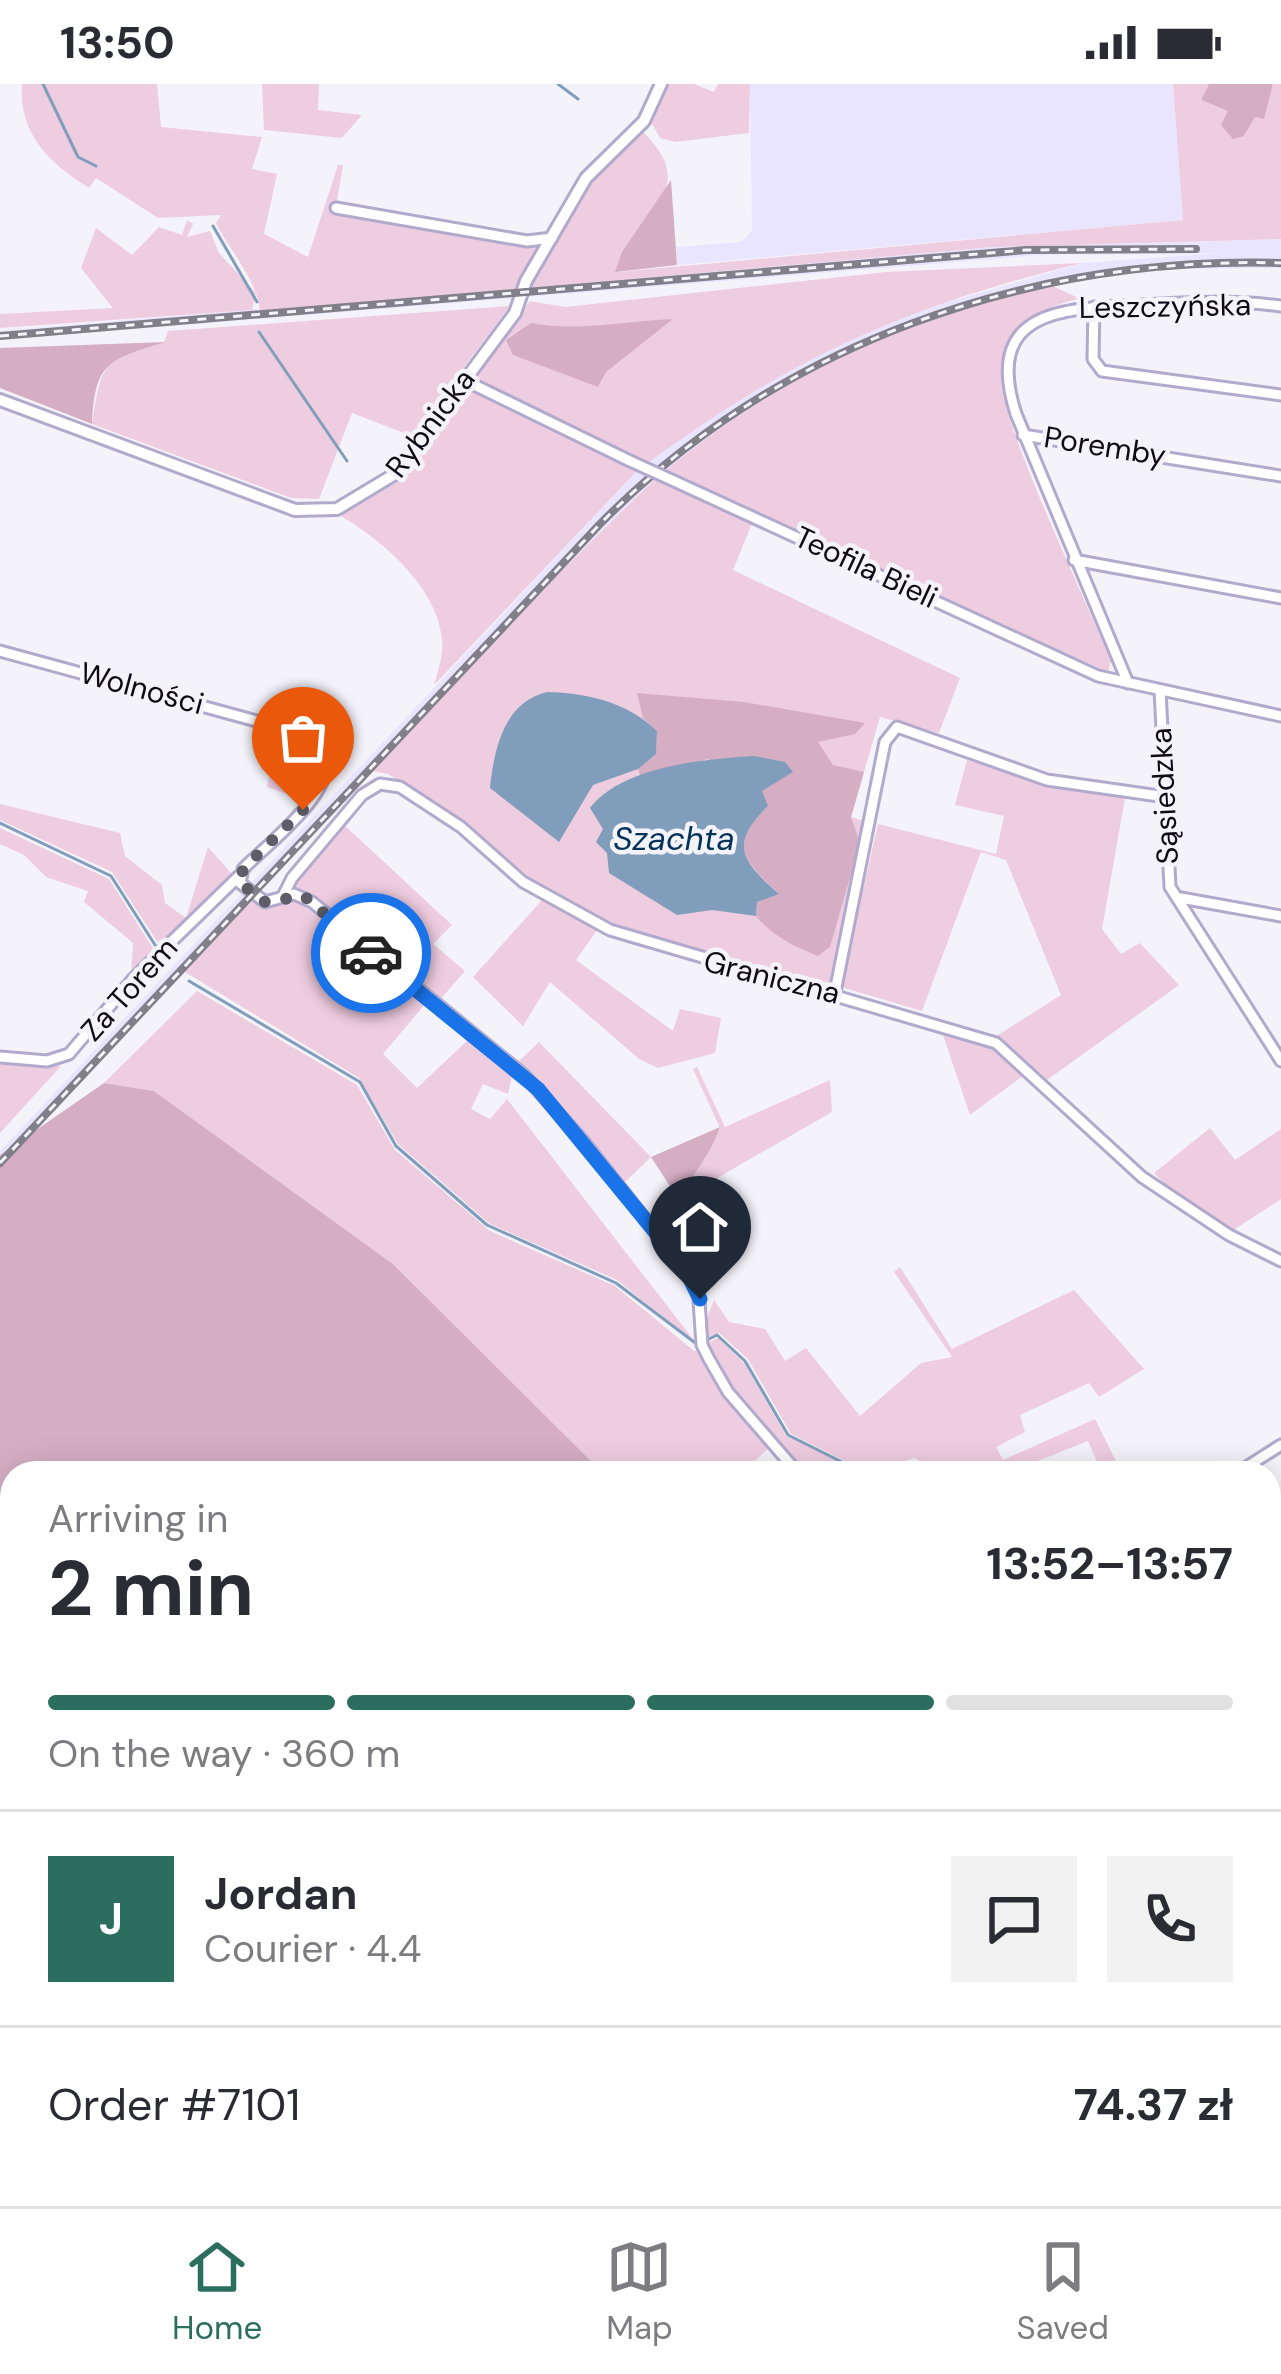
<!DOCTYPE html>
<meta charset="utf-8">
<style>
body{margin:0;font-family:"DM Sans",sans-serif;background:#f2f2f3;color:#2b2b33;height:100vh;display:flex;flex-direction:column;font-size:45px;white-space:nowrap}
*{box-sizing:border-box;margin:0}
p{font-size:39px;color:#7c7c81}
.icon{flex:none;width:66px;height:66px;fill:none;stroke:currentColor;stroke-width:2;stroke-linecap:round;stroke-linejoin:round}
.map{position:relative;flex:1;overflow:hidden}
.side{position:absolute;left:0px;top:1377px;width:1281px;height:747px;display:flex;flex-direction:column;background:#fff;border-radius:36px 36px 0 0;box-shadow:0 6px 30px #0003}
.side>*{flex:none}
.pin{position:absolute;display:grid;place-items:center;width:102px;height:102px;color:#fff;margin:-123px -51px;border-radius:50% 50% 50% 0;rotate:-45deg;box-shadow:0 0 12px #0007}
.pin .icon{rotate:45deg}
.courier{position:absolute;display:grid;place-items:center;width:120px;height:120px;margin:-60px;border:9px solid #1a73e8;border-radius:50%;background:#fff;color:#222;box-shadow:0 3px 15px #0007}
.headline em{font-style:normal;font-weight:700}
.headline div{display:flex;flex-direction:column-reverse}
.headline{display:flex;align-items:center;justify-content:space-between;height:204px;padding:0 48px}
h1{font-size:78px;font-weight:700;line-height:90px}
.bar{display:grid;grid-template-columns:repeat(4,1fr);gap:18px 12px;align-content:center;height:144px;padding:0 48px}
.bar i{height:15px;border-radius:9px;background:#e1e1e2}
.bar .current{background:#2c6e5d}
.bar p{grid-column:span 4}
.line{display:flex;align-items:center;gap:30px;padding:0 48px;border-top:3px solid #e1e1e2}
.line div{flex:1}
.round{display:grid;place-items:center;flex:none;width:126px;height:126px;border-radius:0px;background:#f2f2f3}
.status{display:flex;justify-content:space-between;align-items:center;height:84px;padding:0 60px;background:#fff;direction:ltr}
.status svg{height:33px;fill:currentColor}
.menu{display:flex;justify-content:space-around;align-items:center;height:168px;border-top:3px solid #e1e1e2;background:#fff;font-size:33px;color:#7c7c81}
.menu a{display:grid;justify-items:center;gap:6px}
.menu .current{color:#2c6e5d}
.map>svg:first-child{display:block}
.built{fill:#eae5ff}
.green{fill:#efcde0}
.forest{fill:#d6aec4}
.water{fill:#809ebb}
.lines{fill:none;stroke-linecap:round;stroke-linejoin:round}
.stream{stroke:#809ebb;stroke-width:3}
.minor-casing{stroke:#b1aacc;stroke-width:15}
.tertiary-casing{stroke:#b1aacc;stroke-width:16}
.minor{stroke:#fff;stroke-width:9}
.tertiary{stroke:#fff;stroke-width:10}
.rail-casing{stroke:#817f89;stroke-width:8}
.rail{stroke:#f4f3fa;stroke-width:3;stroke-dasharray:9;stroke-linecap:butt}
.minor-bridge-casing{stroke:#b1aacc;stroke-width:15;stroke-linecap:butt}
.minor-bridge{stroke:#fff;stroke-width:9}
.done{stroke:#5e5c66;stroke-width:12;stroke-dasharray:0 21.6}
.route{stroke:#1a73e8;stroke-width:15}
.labels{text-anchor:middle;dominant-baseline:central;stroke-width:9;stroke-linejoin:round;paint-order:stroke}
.street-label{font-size:30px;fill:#0e0b17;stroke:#f4f3fa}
.water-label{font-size:33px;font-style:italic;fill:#003359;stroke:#f4f3fa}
</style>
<div class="status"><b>13:50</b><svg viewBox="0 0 49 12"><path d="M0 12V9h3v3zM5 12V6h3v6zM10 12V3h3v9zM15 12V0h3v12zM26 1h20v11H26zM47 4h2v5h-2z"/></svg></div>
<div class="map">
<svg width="1281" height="2122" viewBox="0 0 1281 2122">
<rect width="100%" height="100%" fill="#f4f3fa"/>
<path class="built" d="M750 0H1173L1183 136 678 181 676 163 741 158 752 146Z
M1281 155V184L1153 185 1068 197 906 245 783 304 664 388 647 380 705 337 775 291 902 231 1083 179 1221 169 1041 171 0 256V247L994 163Z
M638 386 656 394 551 497 0 1085V1067Z"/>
<path class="green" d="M22 0H157L161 43 262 53 252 85 277 90 264 150 308 173 338 81H343L336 123 545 157 517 205 260 227C258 197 229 166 216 139L221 131 158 134 96 94 89 104C50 80 18 50 22 0Z
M262 0H319L318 26 362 31 342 54 264 46Z
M664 0H694L714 8 718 0H750L749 49 675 58 660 54 650 36Z
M1173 0H1209L1201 16 1229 27 1244 52 1273 0H1281V155L994 163 528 204 593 91 642 47C705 108 635 124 617 188L1183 136Z
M187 136 193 140 187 153 210 147 219 169 256 209 252 226 0 244V230L113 224 81 184 96 144 132 171 159 143 182 151Z
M1082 179C910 221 789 274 647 380L472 293 530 217 565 223 886 188Z
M1052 202 1081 215C1039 221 1004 248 1001 292 997 332 1091 527 1111 577L1108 588 664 388C774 295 911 229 1052 202Z
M510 222 412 352 352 329 319 415 291 414 92 340C102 276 103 277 164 258L168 247Z
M467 305 638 386 434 601C438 587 444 569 442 555 437 502 380 454 337 430L396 399Z
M656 394 753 437 733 486 960 594 939 649 880 633 851 733 864 737 830 899 638 854 545 806 443 724 388 690 373 687 551 497Z
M279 645 321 665 323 679 303 716 267 703Z
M967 676 1043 701 1125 714 1102 845 1121 870 1140 859 1179 901 1047 996 995 953 1061 911 1006 776 981 768 922 927 841 903 878 740 996 770 1004 732 955 721Z
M0 720 120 749 125 772 162 801 165 819 186 834 208 763 231 789 160 862 112 788 0 736Z
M342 739 452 841 433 860 465 887 438 918 295 801Z
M0 744 109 795 154 866 131 890 133 859 84 818 88 807 46 793 24 771 0 760Z
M296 815 426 919 383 970 417 1004 469 955 513 988 508 1010 483 1000 471 1025 490 1035 507 1015 696 1259 617 1196 490 1140 398 1060 359 994 185 888 251 816 263 825Z
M542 816 597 846 576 876 673 947 680 925 721 934 715 969 658 984 639 975 550 898 523 942 473 893Z
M197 907 357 1001 395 1066 490 1147 615 1202 694 1267 699 1266 719 1302 770 1363 741 1389H710L701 1379 690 1389H603L393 1180 154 1007 104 999Z
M941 945 987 958 1024 991 970 1031Z
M539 958 651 1073 623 1100 516 980Z
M0 975 61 982 0 1049Z
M697 983 725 1043 830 996 832 1028 679 1116C692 1090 712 1070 720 1044L693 985Z
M1210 1044 1235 1076 1281 1045V1115L1232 1147 1181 1117 1154 1089Z
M900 1183 952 1265 1074 1206 1144 1285 1099 1313 1089 1299 1020 1331 1025 1348 996 1363 1003 1376 1095 1335 1122 1389H1102L1088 1357C1030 1380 973 1408 914 1374L869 1389 791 1350 748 1275 719 1249 706 1254 703 1244 714 1216 729 1238 765 1245 785 1277 806 1264 860 1332 921 1279 952 1273 894 1188Z
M718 1254 745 1280 786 1352 844 1378 854 1389H804L732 1304 707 1259Z"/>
<path class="forest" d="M1209 0H1273L1264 35 1255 33 1244 52 1233 55 1221 41 1228 27 1201 16Z
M671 96 677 181 615 188 622 168Z
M673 235 606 288 598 303 513 271 506 256 531 239C575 248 627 237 673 235Z
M165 258C109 276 95 277 92 340L0 304V264Z
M637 609 744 618 865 639 855 650 818 658 833 681 864 688 851 733 860 759 830 863 818 872C794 862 773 853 756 832L757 818 778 809C743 775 727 762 768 722L708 675 641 694 638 685 656 670 657 647 643 634Z
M104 999 154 1007 393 1180 603 1389H12V2112H677L674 2122H0V1071Z
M720 1043C712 1070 692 1090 679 1116L651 1073Z"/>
<path class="water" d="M547 608C588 609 627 618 657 647L656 670 638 685 593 701 559 758 490 704C494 665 504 618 547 608Z
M754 672 785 678 793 688 762 707 768 722C728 761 742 777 779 810L757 818 756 832 712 826 677 831 609 789 607 769 596 758 603 745 590 724C622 682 705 675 754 672Z"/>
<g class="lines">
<path class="stream" d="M43 0 78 73 96 82
M558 0 578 15
M213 142 257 218
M259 248 347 377
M0 739 111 792 157 864
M189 897 360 998 396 1062 487 1141 616 1199 698 1261
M707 1256 717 1251 745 1277 788 1351 864 1389
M1269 1630 1281 1631"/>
<defs>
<path id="minor" d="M336 124 527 157 552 154
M1094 223 1093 275 1102 287 1281 311
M464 296 630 377
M1023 351 1281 392
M674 397 1098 592 1281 632
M1074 476 1281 514
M0 567 293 647 322 661C346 703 269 758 243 785L240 799 265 818 294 810 312 818 524 991 584 1058 698 1202 702 1261 709 1275 728 1308 798 1389
M1128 599 1016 330C982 225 1064 224 1142 221 1188 218 1235 216 1281 222
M1160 606 1170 803 1281 977
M283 812 292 794 362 711 380 700 400 703 461 743 523 798 610 846 996 959 1142 1093 1229 1151 1281 1177
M1181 814 1281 832
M835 908 885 658 897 643 1047 696 1166 713
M0 973 47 977 69 970 132 896 239 792
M1237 1389 1281 1361
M1090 2112 1093 2122
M1163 2112 1167 2122"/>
<path id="tertiary" d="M0 316 295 426 337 425 395 390 515 229 526 197 586 94 644 37 661 0"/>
</defs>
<use href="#minor" class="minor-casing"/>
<use href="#tertiary" class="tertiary-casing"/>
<use href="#minor" class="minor"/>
<use href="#tertiary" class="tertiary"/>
<defs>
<path id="rail" d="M0 252 1026 166 1196 165
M0 1079 599 441C778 259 1029 172 1281 179"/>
</defs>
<use href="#rail" class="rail-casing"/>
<use href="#rail" class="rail"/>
<defs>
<path id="minor-bridge" d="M630 377 674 397"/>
</defs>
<use href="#minor-bridge" class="minor-bridge-casing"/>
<use href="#minor-bridge" class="minor-bridge"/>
</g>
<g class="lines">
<path class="done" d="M303 726 243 785 240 799 265 818 304 812 371 869"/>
<path class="route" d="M371 869 538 1005 684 1183 700 1215"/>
</g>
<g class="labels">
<g class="street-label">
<text transform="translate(1165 222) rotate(-1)">Leszczyńska</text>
<text transform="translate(430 339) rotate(-53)">Rybnicka</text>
<text transform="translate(1105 362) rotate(9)">Poremby</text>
<text transform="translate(866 483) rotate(25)">Teofila Bieli</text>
<text transform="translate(142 604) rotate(15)">Wolności</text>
<text transform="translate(1164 712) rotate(-93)">Sąsiedzka</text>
<text transform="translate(772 893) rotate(14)">Graniczna</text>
<text transform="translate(129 905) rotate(-48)">Za Torem</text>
</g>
<g class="water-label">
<text x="674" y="754">Szachta</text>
</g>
</g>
</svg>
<div class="pin" style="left:303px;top:726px;background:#ea580c"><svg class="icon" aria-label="bag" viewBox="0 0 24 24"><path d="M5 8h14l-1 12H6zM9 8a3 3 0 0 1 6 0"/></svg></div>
<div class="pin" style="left:700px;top:1215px;background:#1f2937"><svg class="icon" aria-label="home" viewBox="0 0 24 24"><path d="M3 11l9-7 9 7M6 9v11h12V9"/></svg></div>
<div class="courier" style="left:371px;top:869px"><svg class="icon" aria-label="car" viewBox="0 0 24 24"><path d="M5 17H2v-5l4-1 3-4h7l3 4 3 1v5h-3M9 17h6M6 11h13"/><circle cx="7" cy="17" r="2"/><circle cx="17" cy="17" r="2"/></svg></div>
<section class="side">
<div class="headline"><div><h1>2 min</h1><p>Arriving in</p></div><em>13:52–13:57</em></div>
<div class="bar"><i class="current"></i><i class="current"></i><i class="current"></i><i></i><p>On the way · 360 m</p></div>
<div class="line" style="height:216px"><b class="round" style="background:#2c6e5d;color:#fff">J</b><div><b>Jordan</b><p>Courier · 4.4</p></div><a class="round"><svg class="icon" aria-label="chat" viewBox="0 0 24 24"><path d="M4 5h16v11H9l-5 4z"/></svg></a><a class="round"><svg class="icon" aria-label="phone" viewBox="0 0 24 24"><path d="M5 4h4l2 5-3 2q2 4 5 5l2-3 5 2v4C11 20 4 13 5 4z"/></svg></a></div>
<div class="line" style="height:156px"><div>Order #7101</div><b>74.37 zł</b></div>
</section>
</div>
<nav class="menu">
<a class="current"><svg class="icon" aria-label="home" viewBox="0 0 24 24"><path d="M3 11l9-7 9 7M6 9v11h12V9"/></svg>Home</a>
<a><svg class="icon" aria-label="map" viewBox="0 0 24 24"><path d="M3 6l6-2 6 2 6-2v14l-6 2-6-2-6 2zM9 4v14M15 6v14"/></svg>Map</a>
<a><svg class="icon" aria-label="saved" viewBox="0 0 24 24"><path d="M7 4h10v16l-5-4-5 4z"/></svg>Saved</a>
</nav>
